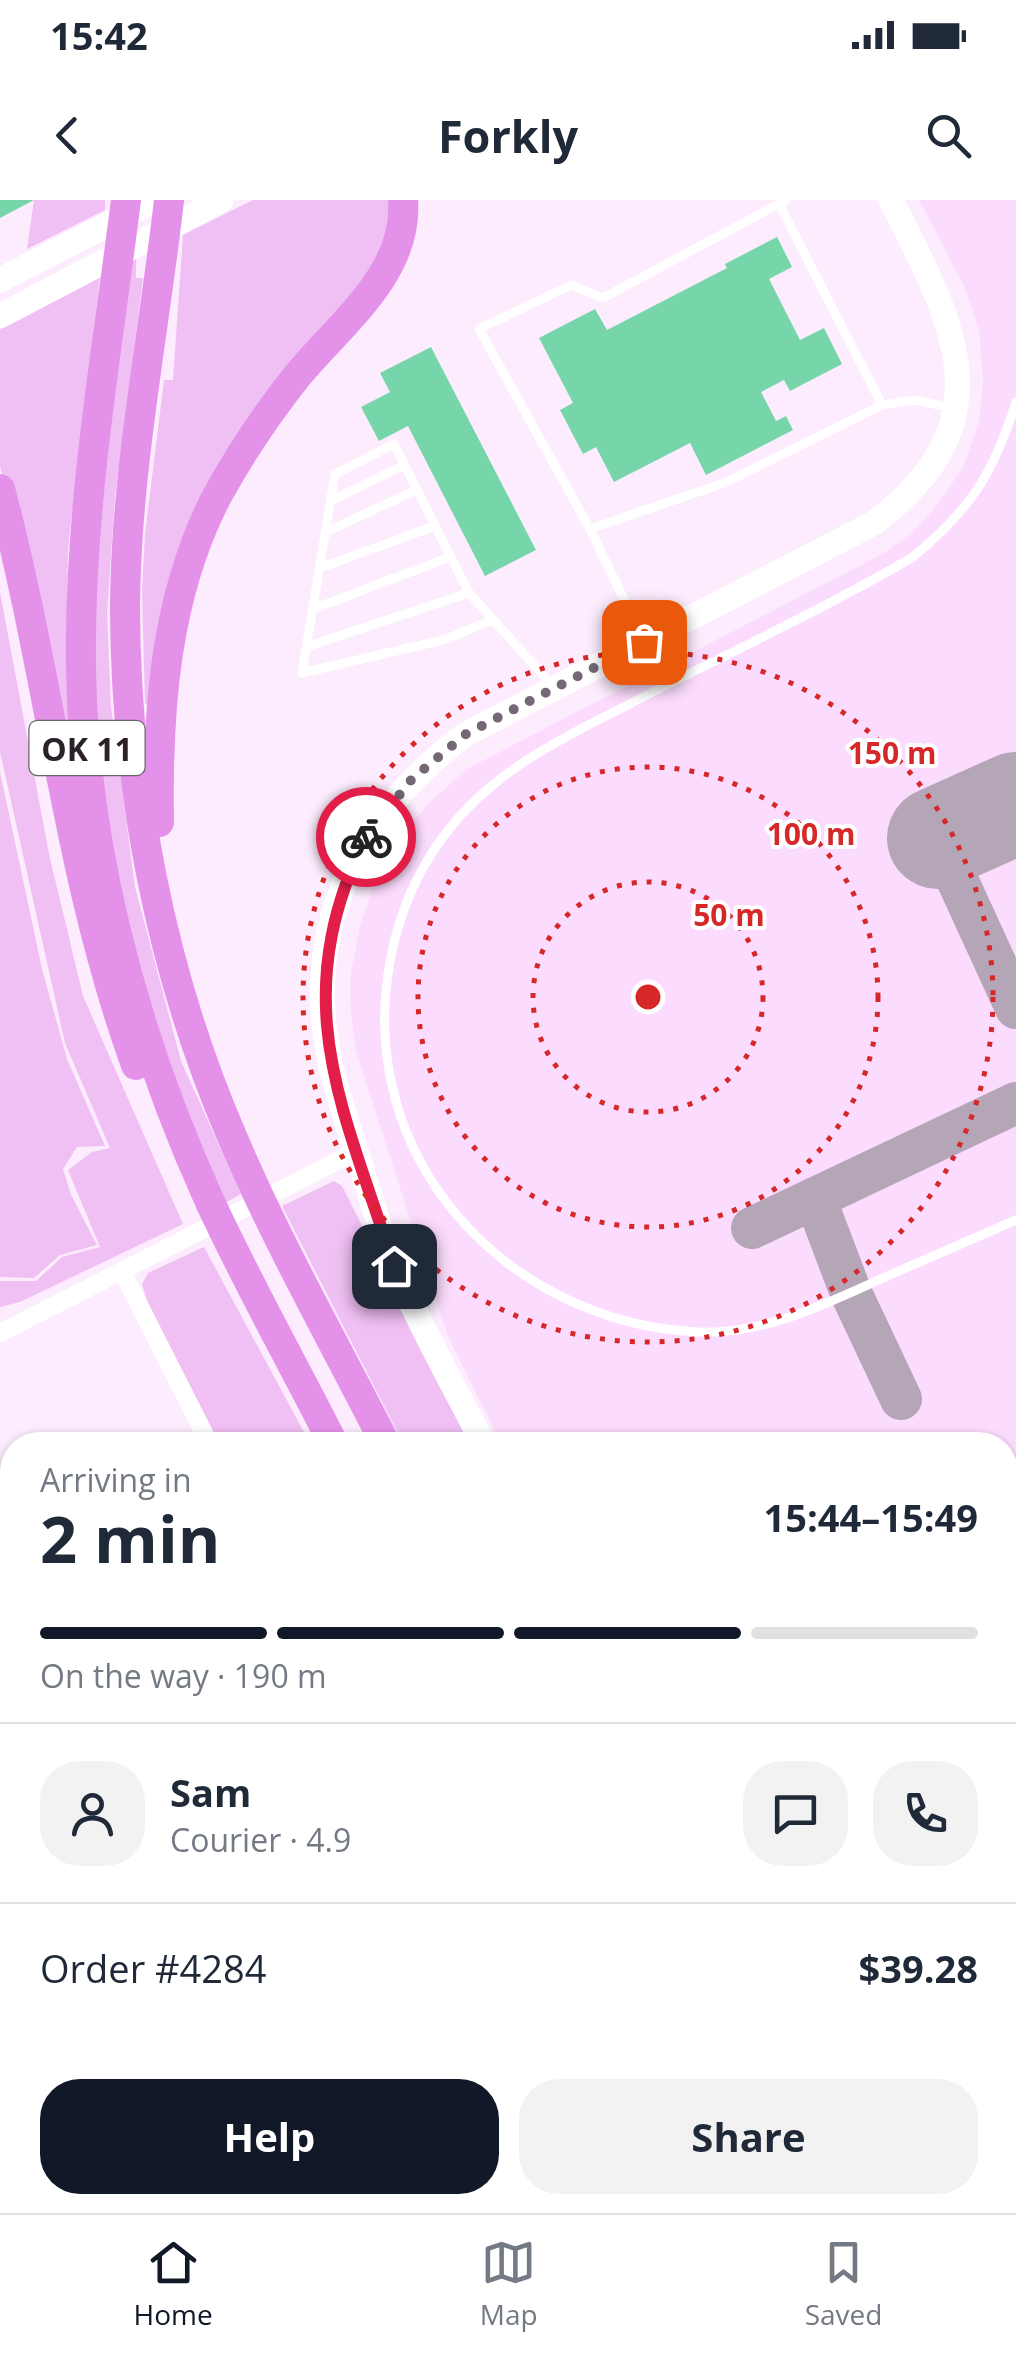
<!DOCTYPE html>
<meta charset="utf-8">
<style>
body{margin:0;font-family:"Open Sans",sans-serif;background:#f2f2f3;color:#1f2937;height:100vh;display:flex;flex-direction:column;font-size:38px;white-space:nowrap}
*{box-sizing:border-box;margin:0}
p{font-size:32px;color:#747a83}
.icon{flex:none;width:55px;height:55px;fill:none;stroke:currentColor;stroke-width:2;stroke-linecap:round;stroke-linejoin:round}
.map{position:relative;flex:1;overflow:hidden}
.panel{position:absolute;left:0px;top:1232px;width:1018px;height:782px;display:flex;flex-direction:column;background:#fff;border-radius:40px 40px 0 0;box-shadow:0 2px 8px #0004}
.panel>*{flex:none}
.pin{position:absolute;display:grid;place-items:center;width:85px;height:85px;color:#fff;margin:-42px;border-radius:20px;box-shadow:0 5px 15px #0006}
.courier{position:absolute;display:grid;place-items:center;width:100px;height:100px;margin:-50px;border:8px solid #e11d48;border-radius:50%;background:#fff;color:#222;box-shadow:0 2px 12px #0007}
.headline em{font-style:normal;font-weight:700}
.headline div{display:flex;flex-direction:column-reverse}
.headline{display:flex;align-items:center;justify-content:space-between;height:170px;padding:0 40px}
h1{font-size:65px;font-weight:700;line-height:75px}
.bar{display:grid;grid-template-columns:repeat(4,1fr);gap:15px 10px;align-content:center;height:120px;padding:0 40px}
.bar i{height:12px;border-radius:8px;background:#e0e1e3}
.bar .active{background:#111827}
.bar p{grid-column:span 4}
.line{display:flex;align-items:center;gap:25px;padding:0 40px;border-top:2px solid #e0e1e3}
.line div{flex:1}
.round{display:grid;place-items:center;flex:none;width:105px;height:105px;border-radius:40px;background:#f2f2f3}
.primary-button{display:flex;gap:20px;margin-top:auto;padding:20px 40px}
.primary-button a{flex:1;height:115px;border-radius:40px;background:#111827;color:#fff;font-size:40px;font-weight:700;line-height:115px;text-align:center}
.primary-button a+a{background:#f2f2f3;color:#1f2937}
.status{display:flex;justify-content:space-between;align-items:center;height:70px;padding:0 50px;background:#fff;direction:ltr}
.status svg{height:28px;fill:currentColor}
header{display:flex;justify-content:space-between;align-items:center;height:130px;padding:0 40px;background:#fff;font-size:45px;font-weight:700}
.dock{display:flex;justify-content:space-around;align-items:center;height:140px;border-top:2px solid #e0e1e3;background:#fff;font-size:28px;color:#747a83}
.dock a{display:grid;justify-items:center;gap:5px}
.dock .active{color:#111827}
.map>svg:first-child{display:block}
.built{fill:#fcdcfe}
.green{fill:#f0bff3}
.lines{fill:none;stroke-linecap:round;stroke-linejoin:round}
.taxiway{stroke:#b4a6b6;stroke-width:42}
.runway{stroke:#b4a6b6;stroke-width:102}
.building{fill:#76d6a9}
.lane{stroke:#fff;stroke-width:9}
.street{stroke:#fff;stroke-width:18}
.secondary{stroke:#fff;stroke-width:25}
.primary{stroke:#efbdf2;stroke-width:28}
.highway{stroke:#e491ea;stroke-width:30}
.done{stroke:#746874;stroke-width:10;stroke-dasharray:0 18}
.route{stroke:#e11d48;stroke-width:12}
.ring{fill:none;stroke:#d62828;stroke-width:5;stroke-dasharray:5 10}
.labels{text-anchor:middle;dominant-baseline:central;stroke-width:8;stroke-linejoin:round;paint-order:stroke}
.shield{fill:#fff;stroke:#6a646b;stroke-width:2.5}
.shield-label{font-size:32px;font-weight:bold;fill:#2a212b}
.centre{fill:#d62828;stroke:#fff;stroke-width:5}
.ring-label{font-size:30px;text-anchor:middle;font-weight:bold;fill:#d62828;stroke:#fff;stroke-width:8;stroke-linejoin:round;paint-order:stroke}
</style>
<div class="status"><b>15:42</b><svg viewBox="0 0 49 12"><path d="M0 12V9h3v3zM5 12V6h3v6zM10 12V3h3v9zM15 12V0h3v12zM26 1h20v11H26zM47 4h2v5h-2z"/></svg></div>
<header><svg class="icon" aria-label="back" viewBox="0 0 24 24"><path d="M15 5l-7 7 7 7"/></svg>Forkly<svg class="icon" aria-label="search" viewBox="0 0 24 24"><circle cx="10" cy="10" r="6"/><path d="M15 15l6 6"/></svg></header>
<div class="map">
<svg width="1016" height="2013" viewBox="0 0 1016 2013">
<rect width="100%" height="100%" fill="#fcecfd"/>
<path class="built" d="M919 0H1016V2013H951V2003L1005 2002V1245H502L447 1134 356 851 351 815 350 777 360 726 377 676 403 633 432 600 467 569 884 353 913 332 938 304 963 267 979 223 983 180 979 129 964 86Z"/>
<path class="green" d="M34 0H105V10L27 49Z
M253 0H395L380 61 232 253 153 504H145L142 391 145 334 164 180H173L183 35Z
M136 59V78H143L115 296 107 413 111 507 135 687 181 861 241 994 225 1003C185 910 149 816 125 718 99 614 91 501 94 394 96 284 116 173 130 64Z
M100 76 68 348 66 475 74 581 0 266V129Z
M0 392 49 654 83 796 183 1024 20 1102 0 1107V1081H36L62 1057 100 1047 68 970 92 952 110 948 65 843 0 552Z
M0 572 42 769 67 859 105 946 77 947 63 969 71 995 97 1045 60 1055 34 1078 0 1077Z
M334 981 342 986 474 1245H404L282 1006Z
M204 1047 311 1245H220L148 1104 142 1084 148 1073Z
M386 2002H648L650 2013H366Z
M749 2003H869L880 2013H753Z"/>
<g class="lines">
<path class="taxiway" d="M938 638 1016 808
M815 998 851 1093 901 1199
M752 1028 1016 903"/>
<path class="runway" d="M938 638 1016 603"/>
</g>
<path class="building" d="M0 0H34L0 18Z
M777 37 792 67 769 79 800 140 824 128 842 164 790 191 784 180 761 192 776 221 786 216 793 230 706 275 690 243 614 282 596 247 583 254 560 210 573 203 539 138 595 109 607 130 727 68 725 64Z
M431 147 536 350 485 376 408 226 379 241 361 207 390 192 380 173Z
M12 1583V1635L0 1641V1589Z"/>
<g class="lines">
<path class="lane" d="M786 0 603 98 571 85 479 129 590 329 727 282 882 205 915 200 953 208
M779 4 882 205
M1016 202C993 274 972 308 913 357 829 406 740 448 653 492 578 531 498 564 446 633 417 670 398 716 390 762 354 957 505 1122 697 1132 767 1135 831 1101 892 1074 933 1056 975 1038 1016 1020
M331 301 404 265
M590 329 643 439
M326 332 416 290
M320 368 435 326
M313 409 450 357
M492 420 447 439 302 473 335 274 394 244 469 393 553 486
M306 447 469 393
M1005 1422 1016 1417
M1005 1472 1016 1467
M1005 1519 1016 1513
M0 1527 12 1521
M1005 1567 1016 1562
M1005 1616 1016 1611
M0 1676 12 1670
M1005 1699 1016 1693
M0 1860 12 1885
M0 1980 12 1973
M71 2002 76 2013
M130 2002 135 2013
M221 2002 222 2013
M228 2002 236 2013
M195 2013 203 2009 199 2002
M985 2013 993 2002"/>
<path class="street" d="M123 1073 210 1245
M0 1133 357 951
M1005 1660 1016 1654
M1005 1752 1016 1771
M367 2002 372 2013
M335 2013 356 2002"/>
<path class="secondary" d="M0 80 156 0
M0 116 221 0
M484 1245C454 1186 421 1128 395 1068 380 1034 371 995 359 960 348 926 336 892 329 857 302 723 361 612 466 534L874 323C1009 221 954 124 891 0
M885 2002 900 2013"/>
<path class="primary" d="M1005 1881 1016 1872
M1005 1911 1016 1898
M929 2013 932 2002"/>
<path class="highway" d="M126 0C108 145 82 290 81 437 78 629 131 828 210 1002 248 1084 293 1164 334 1245
M169 0C154 134 126 270 125 405 125 585 160 769 231 934 276 1041 334 1142 386 1245
M0 289C51 480 68 678 136 865
M159 622C157 511 165 396 217 296 240 254 267 214 297 176 339 125 409 73 403 0
M665 2002 667 2013
M711 2002 712 2013
M740 2002 745 2013"/>
</g>
<g class="lines">
<path class="done" d="M366 637 412 579 466 534 644 442"/>
<path class="route" d="M366 637C285 802 343 906 394 1066"/>
</g>
<g class="ring">
<circle cx="648" cy="797" r="115"/>
<circle cx="648" cy="797" r="230"/>
<circle cx="648" cy="797" r="345"/>
</g>
<g class="labels">
<rect class="shield" x="29.5" y="521" width="115" height="54" rx="8"/>
<g class="shield-label">
<text x="87" y="548">OK 11</text>
</g>
</g>
<circle cx="648" cy="797" r="15" class="centre"/>
<g class="ring-label">
<text x="892" y="564">150 m</text>
<text x="811" y="645">100 m</text>
<text x="729" y="726">50 m</text>
</g>
</svg>
<div class="pin" style="left:644px;top:442px;background:#ea580c"><svg class="icon" aria-label="bag" viewBox="0 0 24 24"><path d="M5 8h14l-1 12H6zM9 8a3 3 0 0 1 6 0"/></svg></div>
<div class="pin" style="left:394px;top:1066px;background:#1f2937"><svg class="icon" aria-label="home" viewBox="0 0 24 24"><path d="M3 11l9-7 9 7M6 9v11h12V9"/></svg></div>
<div class="courier" style="left:366px;top:637px"><svg class="icon" aria-label="bike" viewBox="0 0 24 24"><circle cx="6" cy="16" r="4"/><circle cx="18" cy="16" r="4"/><path d="M6 16l4-8h5l3 8M10 8l3 8H6M13 5h3"/></svg></div>
<section class="panel">
<div class="headline"><div><h1>2 min</h1><p>Arriving in</p></div><em>15:44–15:49</em></div>
<div class="bar"><i class="active"></i><i class="active"></i><i class="active"></i><i></i><p>On the way · 190 m</p></div>
<div class="line" style="height:180px"><a class="round"><svg class="icon" aria-label="person" viewBox="0 0 24 24"><circle cx="12" cy="8" r="4"/><path d="M4 21q1-7 8-7t8 7"/></svg></a><div><b>Sam</b><p>Courier · 4.9</p></div><a class="round"><svg class="icon" aria-label="chat" viewBox="0 0 24 24"><path d="M4 5h16v11H9l-5 4z"/></svg></a><a class="round"><svg class="icon" aria-label="phone" viewBox="0 0 24 24"><path d="M5 4h4l2 5-3 2q2 4 5 5l2-3 5 2v4C11 20 4 13 5 4z"/></svg></a></div>
<div class="line" style="height:130px"><div>Order #4284</div><b>$39.28</b></div>
<div class="primary-button"><a>Help</a><a>Share</a></div>
</section>
</div>
<nav class="dock">
<a class="active"><svg class="icon" aria-label="home" viewBox="0 0 24 24"><path d="M3 11l9-7 9 7M6 9v11h12V9"/></svg>Home</a>
<a><svg class="icon" aria-label="map" viewBox="0 0 24 24"><path d="M3 6l6-2 6 2 6-2v14l-6 2-6-2-6 2zM9 4v14M15 6v14"/></svg>Map</a>
<a><svg class="icon" aria-label="saved" viewBox="0 0 24 24"><path d="M7 4h10v16l-5-4-5 4z"/></svg>Saved</a>
</nav>
